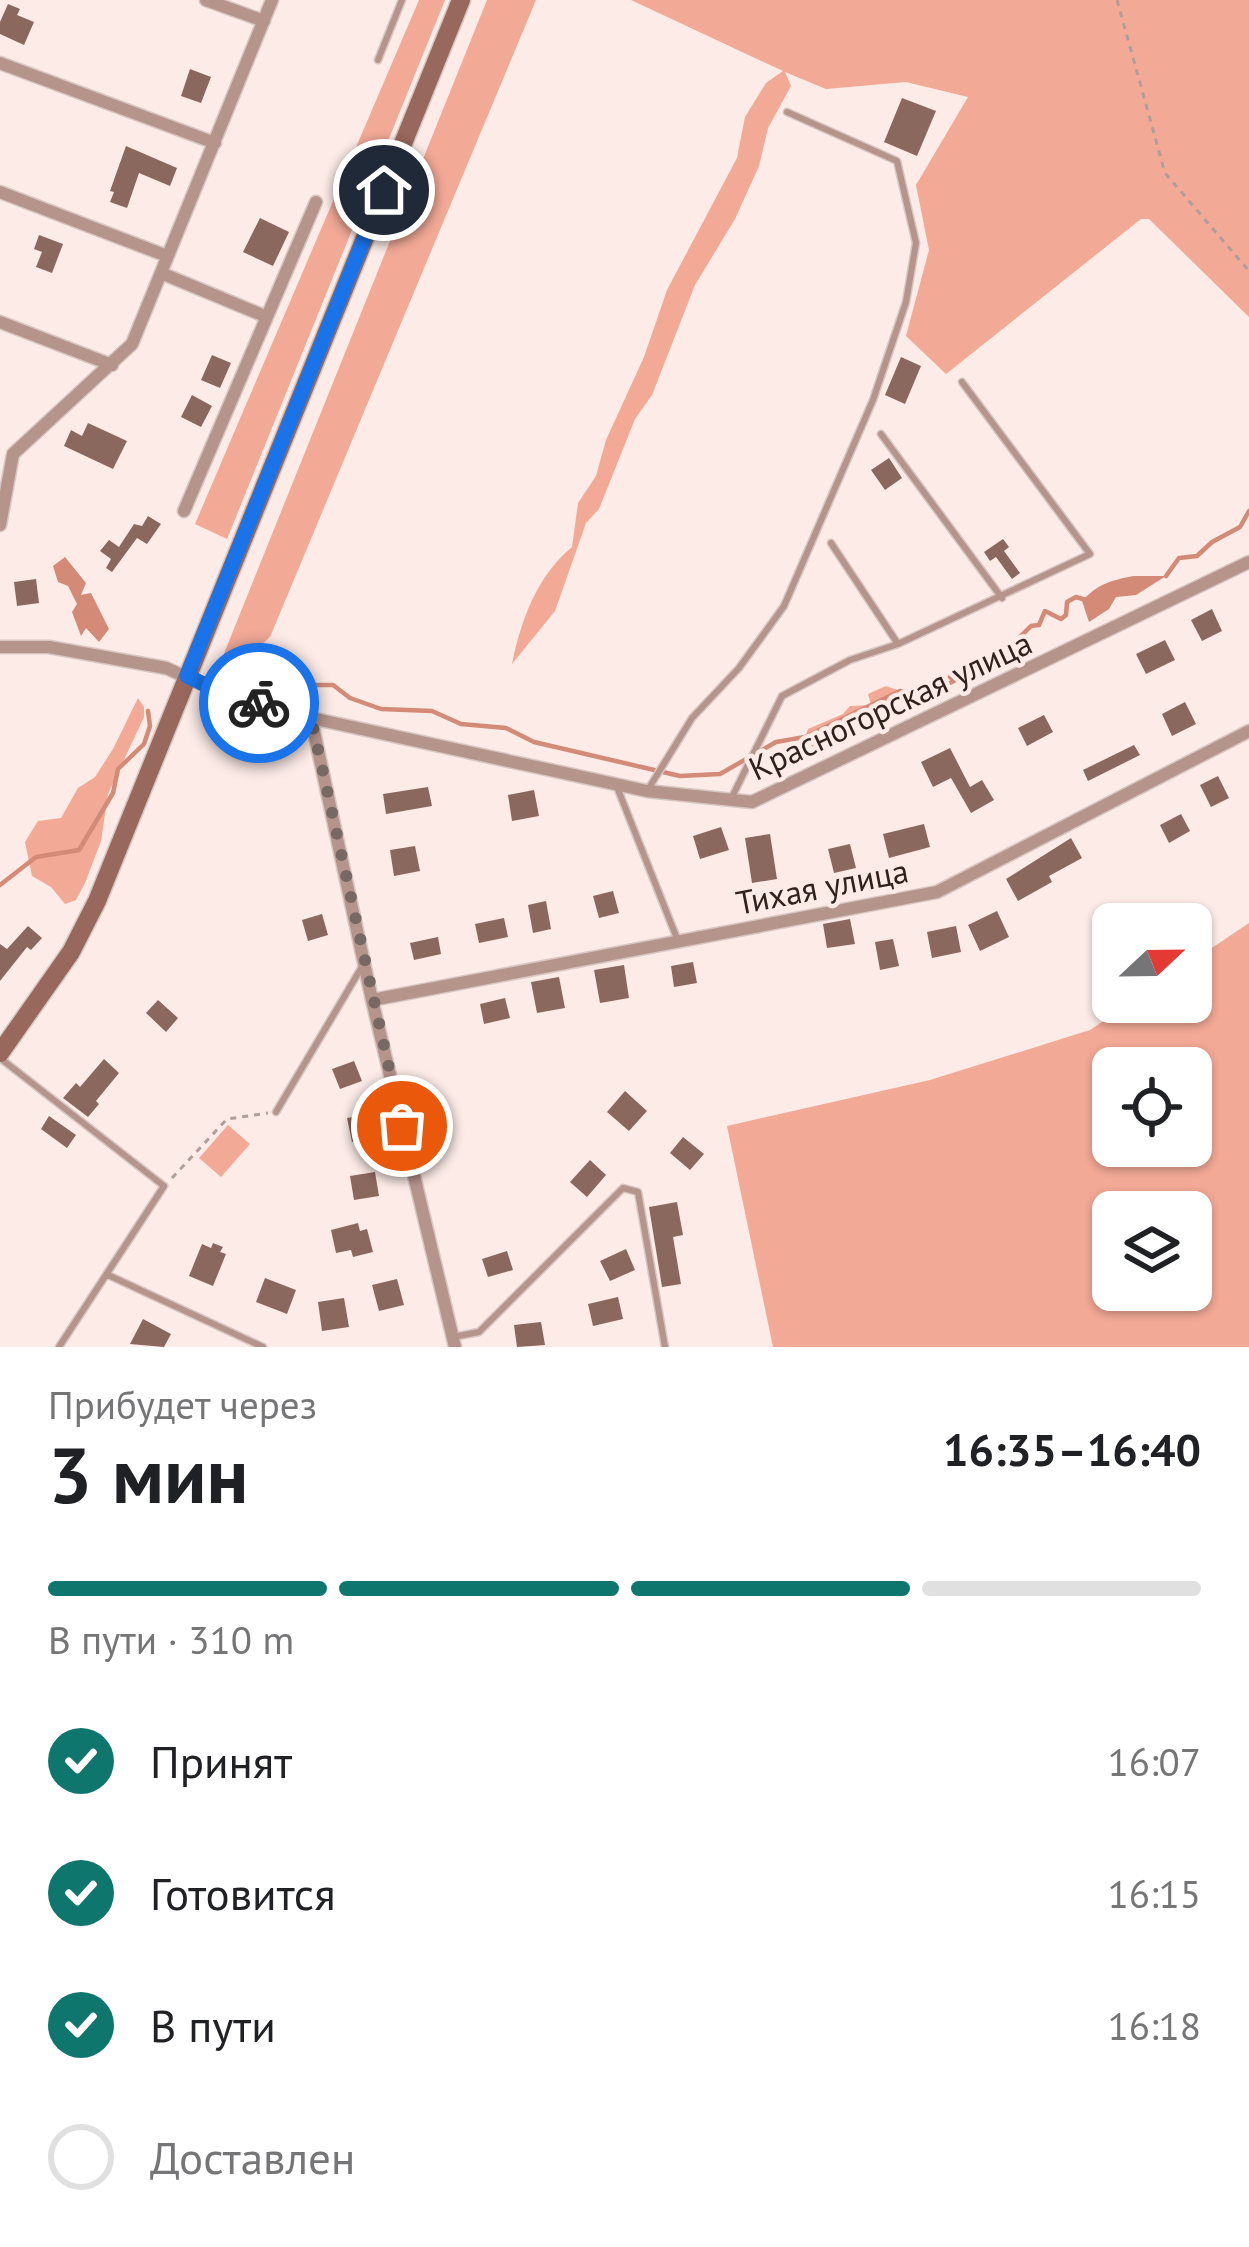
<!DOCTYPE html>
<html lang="ru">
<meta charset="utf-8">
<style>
body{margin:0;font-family:"PT Sans",sans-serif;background:#f6f6f6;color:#202124;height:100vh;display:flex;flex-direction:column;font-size:45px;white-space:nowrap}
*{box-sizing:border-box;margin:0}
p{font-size:39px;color:#757577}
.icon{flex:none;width:66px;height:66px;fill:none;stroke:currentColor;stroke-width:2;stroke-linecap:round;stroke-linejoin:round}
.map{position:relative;height:1347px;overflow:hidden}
.panel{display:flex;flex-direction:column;background:#fff;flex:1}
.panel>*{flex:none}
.needle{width:78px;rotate:68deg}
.buttons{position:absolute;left:1092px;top:903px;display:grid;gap:24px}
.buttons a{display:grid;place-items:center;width:120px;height:120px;border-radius:18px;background:#fff;box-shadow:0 3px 9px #0004;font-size:60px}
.pin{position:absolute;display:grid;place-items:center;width:102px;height:102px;color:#fff;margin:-51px;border:6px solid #fff;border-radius:50%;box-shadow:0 3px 12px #0007}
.courier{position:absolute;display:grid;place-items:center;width:120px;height:120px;margin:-60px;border:9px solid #1a73e8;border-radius:50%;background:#fff;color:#222;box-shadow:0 3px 15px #0007}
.overview em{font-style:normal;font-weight:800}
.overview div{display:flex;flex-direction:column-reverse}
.overview{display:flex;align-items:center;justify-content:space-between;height:204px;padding:0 48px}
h1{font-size:78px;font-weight:800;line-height:90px}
.bar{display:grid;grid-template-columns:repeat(4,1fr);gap:18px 12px;align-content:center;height:144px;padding:0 48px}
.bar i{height:15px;border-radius:9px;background:#e0e0e0}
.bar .current{background:#0f766e}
.bar p{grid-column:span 4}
ol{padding:0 48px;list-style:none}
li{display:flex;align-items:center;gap:36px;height:132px}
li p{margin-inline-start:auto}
li .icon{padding:12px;border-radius:50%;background:#0f766e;color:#fff;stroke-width:4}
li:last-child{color:#757577}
li i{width:66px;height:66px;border:6px solid #e0e0e0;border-radius:50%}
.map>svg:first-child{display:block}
.green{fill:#f2a996;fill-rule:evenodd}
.water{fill:#d38a76}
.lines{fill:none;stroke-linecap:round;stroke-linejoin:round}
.stream{stroke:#d38a76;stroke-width:4.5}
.building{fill:#8b685e}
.service-casing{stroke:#d7c7c3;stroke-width:9}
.minor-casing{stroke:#d7c7c3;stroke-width:15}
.secondary-casing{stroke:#d7c7c3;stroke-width:21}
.path{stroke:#af9e9a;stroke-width:3;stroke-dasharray:6 6;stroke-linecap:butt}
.service{stroke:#b5948b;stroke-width:6}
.minor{stroke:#b5948b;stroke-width:12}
.secondary{stroke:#97685b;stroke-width:18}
.done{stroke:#776864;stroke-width:12;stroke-dasharray:0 21.6}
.route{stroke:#1a73e8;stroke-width:15}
.labels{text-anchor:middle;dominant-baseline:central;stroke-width:9;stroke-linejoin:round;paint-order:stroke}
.street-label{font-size:33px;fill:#30211d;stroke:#fcebe7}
</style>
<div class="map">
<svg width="1249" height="1347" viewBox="0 0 1249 1347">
<rect width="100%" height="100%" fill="#fcebe7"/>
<path class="green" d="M419 0H445L227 539 195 524Z
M487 0H536L270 637 231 673 221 661Z
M631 0H1249V317L1149 219H1141L946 374 906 336 929 250 916 185 968 97 906 82 826 89 785 72 791 86 768 128 759 166 735 219 695 285 652 395 635 419 599 509 586 523 555 611 512 664C521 620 537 576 572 547L578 503 596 476 606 440 644 357 667 290 737 158 745 117 766 83 783 71Z
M886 686 900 691 891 711C864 724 843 739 816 752L805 737 808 729 843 714 850 706 871 705 868 694Z
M138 698 144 707V717L108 794 101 841 85 883 76 900 65 904 51 887 32 876 25 842 38 821 61 818 78 788 95 777 113 749Z
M1249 923V1347H773L727 1126 930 1080 1090 1030 1132 1002H1191V962ZM1113 1068H1191V1146H1113ZM1113 1212H1191V1290H1113Z
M228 1125 250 1144 221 1177 199 1158Z"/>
<path class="water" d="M65 557 86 583 81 595 91 593 109 629 99 642 86 628 81 636 72 612 77 604 68 586 58 582 53 566Z
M1133 576H1166L1136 595 1116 597 1109 609 1089 622 1082 601C1099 583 1110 581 1133 576Z"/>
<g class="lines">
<path class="stream" d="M1166 576 1179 558 1197 556 1212 542 1240 527 1249 511
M302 685H333L350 698 381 709 432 711 461 724 506 728 534 742 680 776 720 774 776 742 805 737 900 691 923 696 954 681 950 677 976 660 987 661C1003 651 1019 639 1031 626L1039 625 1045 611 1061 619 1066 615 1067 602 1076 597 1086 600
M0 885 36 857 79 850 113 793 118 769 144 744 150 726 148 711"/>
</g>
<path class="building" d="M8 4 20 9 17 15 34 22 24 45 0 34V22Z
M190 69 211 77 201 103 181 96Z
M902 98 936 111 917 156 884 142Z
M126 146 177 168 170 186 139 173 127 208 110 202 114 192 110 191Z
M260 218 289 232 273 266 243 252Z
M39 235 63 244 52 273 36 267 42 252 34 249Z
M212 355 231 363 220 388 201 380Z
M901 357 921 366 905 404 885 395Z
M192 395 212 406 201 427 181 417Z
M88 423 127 441 113 469 64 446 71 430 82 436Z
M889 458 902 478 885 490 871 470Z
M148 516 161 524 147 544 137 538 112 572 106 568 111 559 100 551 109 540 119 547 134 524 142 526Z
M1003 539 1009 547 1004 551 1020 573 1012 579 996 557 990 561 984 552Z
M36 579 39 603 17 606 14 582Z
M1212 609 1222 631 1202 641 1191 620Z
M1165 640 1175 660 1146 674 1136 654Z
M1185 702 1196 724 1172 736 1162 714Z
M1044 715 1053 732 1027 746 1018 728Z
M1134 745 1140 755 1088 781 1083 770Z
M950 748 970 787 982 780 994 800 971 813 951 778 933 787 921 762Z
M1218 776 1229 798 1211 807 1200 785Z
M428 787 432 806 386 814 383 794Z
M534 790 539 816 512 821 508 795Z
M1181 814 1190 831 1169 843 1160 825Z
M924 824 930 847 889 858 883 834Z
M721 827 729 850 700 859 693 836Z
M770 834 777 879 752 883 745 838Z
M1071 838 1082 858 1049 876 1052 882 1018 901 1006 879Z
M850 844 856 868 834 873 828 849Z
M415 846 420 871 394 876 390 850Z
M613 891 619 913 599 918 593 896Z
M546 901 551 929 533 933 528 905Z
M997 911 1009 937 980 951 968 925Z
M322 914 328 935 308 941 302 920Z
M504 918 508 937 479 943 475 924Z
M850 919 855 944 827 948 823 924Z
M28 926 42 938 31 950 27 947 0 981V944L7 949Z
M956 926 961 952 932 958 927 932Z
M438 937 441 954 414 960 410 943Z
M893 939 899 966 880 970 875 942Z
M693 962 697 983 674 987 671 966Z
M624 965 629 998 600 1003 594 970Z
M559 977 565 1008 537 1013 531 982Z
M505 998 510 1018 484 1024 480 1004Z
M158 1000 178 1018 166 1032 146 1013Z
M104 1059 119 1073 96 1101 99 1104 88 1117 63 1098 76 1083 80 1087Z
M354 1061 362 1081 340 1089 332 1069Z
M625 1091 647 1111 629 1131 607 1112Z
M371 1114 376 1137 352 1142 347 1118Z
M49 1116 76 1135 67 1148 41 1129Z
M683 1137 704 1154 690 1170 670 1153Z
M590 1160 606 1175 587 1197 570 1182Z
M375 1172 379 1196 354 1200 350 1176Z
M677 1202 683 1235 673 1237 681 1284 662 1287 649 1207Z
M358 1223 360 1231 367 1229 373 1252 353 1257 351 1250 336 1253 331 1230Z
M213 1243 223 1247 220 1252 226 1254 213 1286 189 1276 202 1244 211 1248Z
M626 1249 635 1270 610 1281 600 1261Z
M507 1251 513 1270 488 1277 482 1259Z
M265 1278 296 1290 287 1314 256 1302Z
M397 1279 404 1305 379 1311 372 1285Z
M618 1297 623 1319 593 1326 588 1304Z
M344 1298 349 1327 322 1331 318 1302Z
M143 1319 171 1334 164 1347 130 1344Z
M541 1322 545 1345 517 1347 514 1325Z"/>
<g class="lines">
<defs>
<path id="service" d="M378 60 402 0
M881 434 1002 598
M831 543 898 644
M617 787 678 941
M649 788 692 718 739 668 784 606 873 400 906 302 916 243 897 161 787 112
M732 797 782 696 850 660 898 644 1090 554 962 382
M0 1058 164 1186 59 1347
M276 1112 363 965
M108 1275 263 1347
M453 1337 479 1332 623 1188 638 1192 665 1347"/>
<path id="minor" d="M206 0 264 21
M0 63 215 143
M0 192 167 256
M161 273 267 317
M0 322 112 365
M184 511 316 202
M0 525 13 454 132 344 272 0
M0 647H49L166 668 220 692 311 718 647 791 752 802 1249 562
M311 718 372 1000 455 1347
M372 1000 937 892 1249 731"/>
<path id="secondary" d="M0 1053 71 952 97 901 461 0"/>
</defs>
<use href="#service" class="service-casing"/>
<use href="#minor" class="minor-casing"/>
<use href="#secondary" class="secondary-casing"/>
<path class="path" d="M1117 0 1165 173 1249 271
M172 1178 227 1119 268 1113"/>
<use href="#service" class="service"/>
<use href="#minor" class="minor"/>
<use href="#secondary" class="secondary"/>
</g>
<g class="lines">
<path class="done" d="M259 703 311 718 402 1126"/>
<path class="route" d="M259 703 220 692 187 676 384 190"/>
</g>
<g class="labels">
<g class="street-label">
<text transform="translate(890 705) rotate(-25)">Красногорская улица</text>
<text transform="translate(822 886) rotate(-11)">Тихая улица</text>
</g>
</g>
</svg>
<div class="buttons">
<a><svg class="needle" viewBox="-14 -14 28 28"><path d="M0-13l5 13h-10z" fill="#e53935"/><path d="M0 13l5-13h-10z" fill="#757577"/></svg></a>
<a><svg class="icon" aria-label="locate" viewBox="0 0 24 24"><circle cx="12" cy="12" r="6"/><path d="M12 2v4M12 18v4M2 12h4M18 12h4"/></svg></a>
<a><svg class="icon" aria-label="layers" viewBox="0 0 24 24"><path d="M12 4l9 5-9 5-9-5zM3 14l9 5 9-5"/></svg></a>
</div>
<div class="pin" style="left:402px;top:1126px;background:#ea580c"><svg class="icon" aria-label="bag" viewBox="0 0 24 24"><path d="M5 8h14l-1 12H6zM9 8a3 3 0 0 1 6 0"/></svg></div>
<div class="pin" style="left:384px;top:190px;background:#1f2937"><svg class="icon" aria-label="home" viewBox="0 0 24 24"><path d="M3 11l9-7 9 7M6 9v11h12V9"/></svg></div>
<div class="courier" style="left:259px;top:703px"><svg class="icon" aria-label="bike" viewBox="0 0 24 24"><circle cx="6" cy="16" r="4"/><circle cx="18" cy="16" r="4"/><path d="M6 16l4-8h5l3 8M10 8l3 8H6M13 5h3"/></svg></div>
</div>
<section class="panel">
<div class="overview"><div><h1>3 мин</h1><p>Прибудет через</p></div><em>16:35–16:40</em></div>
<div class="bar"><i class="current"></i><i class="current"></i><i class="current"></i><i></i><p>В пути · 310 m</p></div>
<ol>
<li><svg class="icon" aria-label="check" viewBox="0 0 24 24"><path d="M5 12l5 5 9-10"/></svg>Принят<p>16:07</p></li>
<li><svg class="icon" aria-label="check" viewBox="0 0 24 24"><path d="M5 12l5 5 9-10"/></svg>Готовится<p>16:15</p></li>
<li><svg class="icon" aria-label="check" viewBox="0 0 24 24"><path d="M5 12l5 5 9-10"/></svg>В пути<p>16:18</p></li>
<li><i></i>Доставлен</li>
</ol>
</section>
